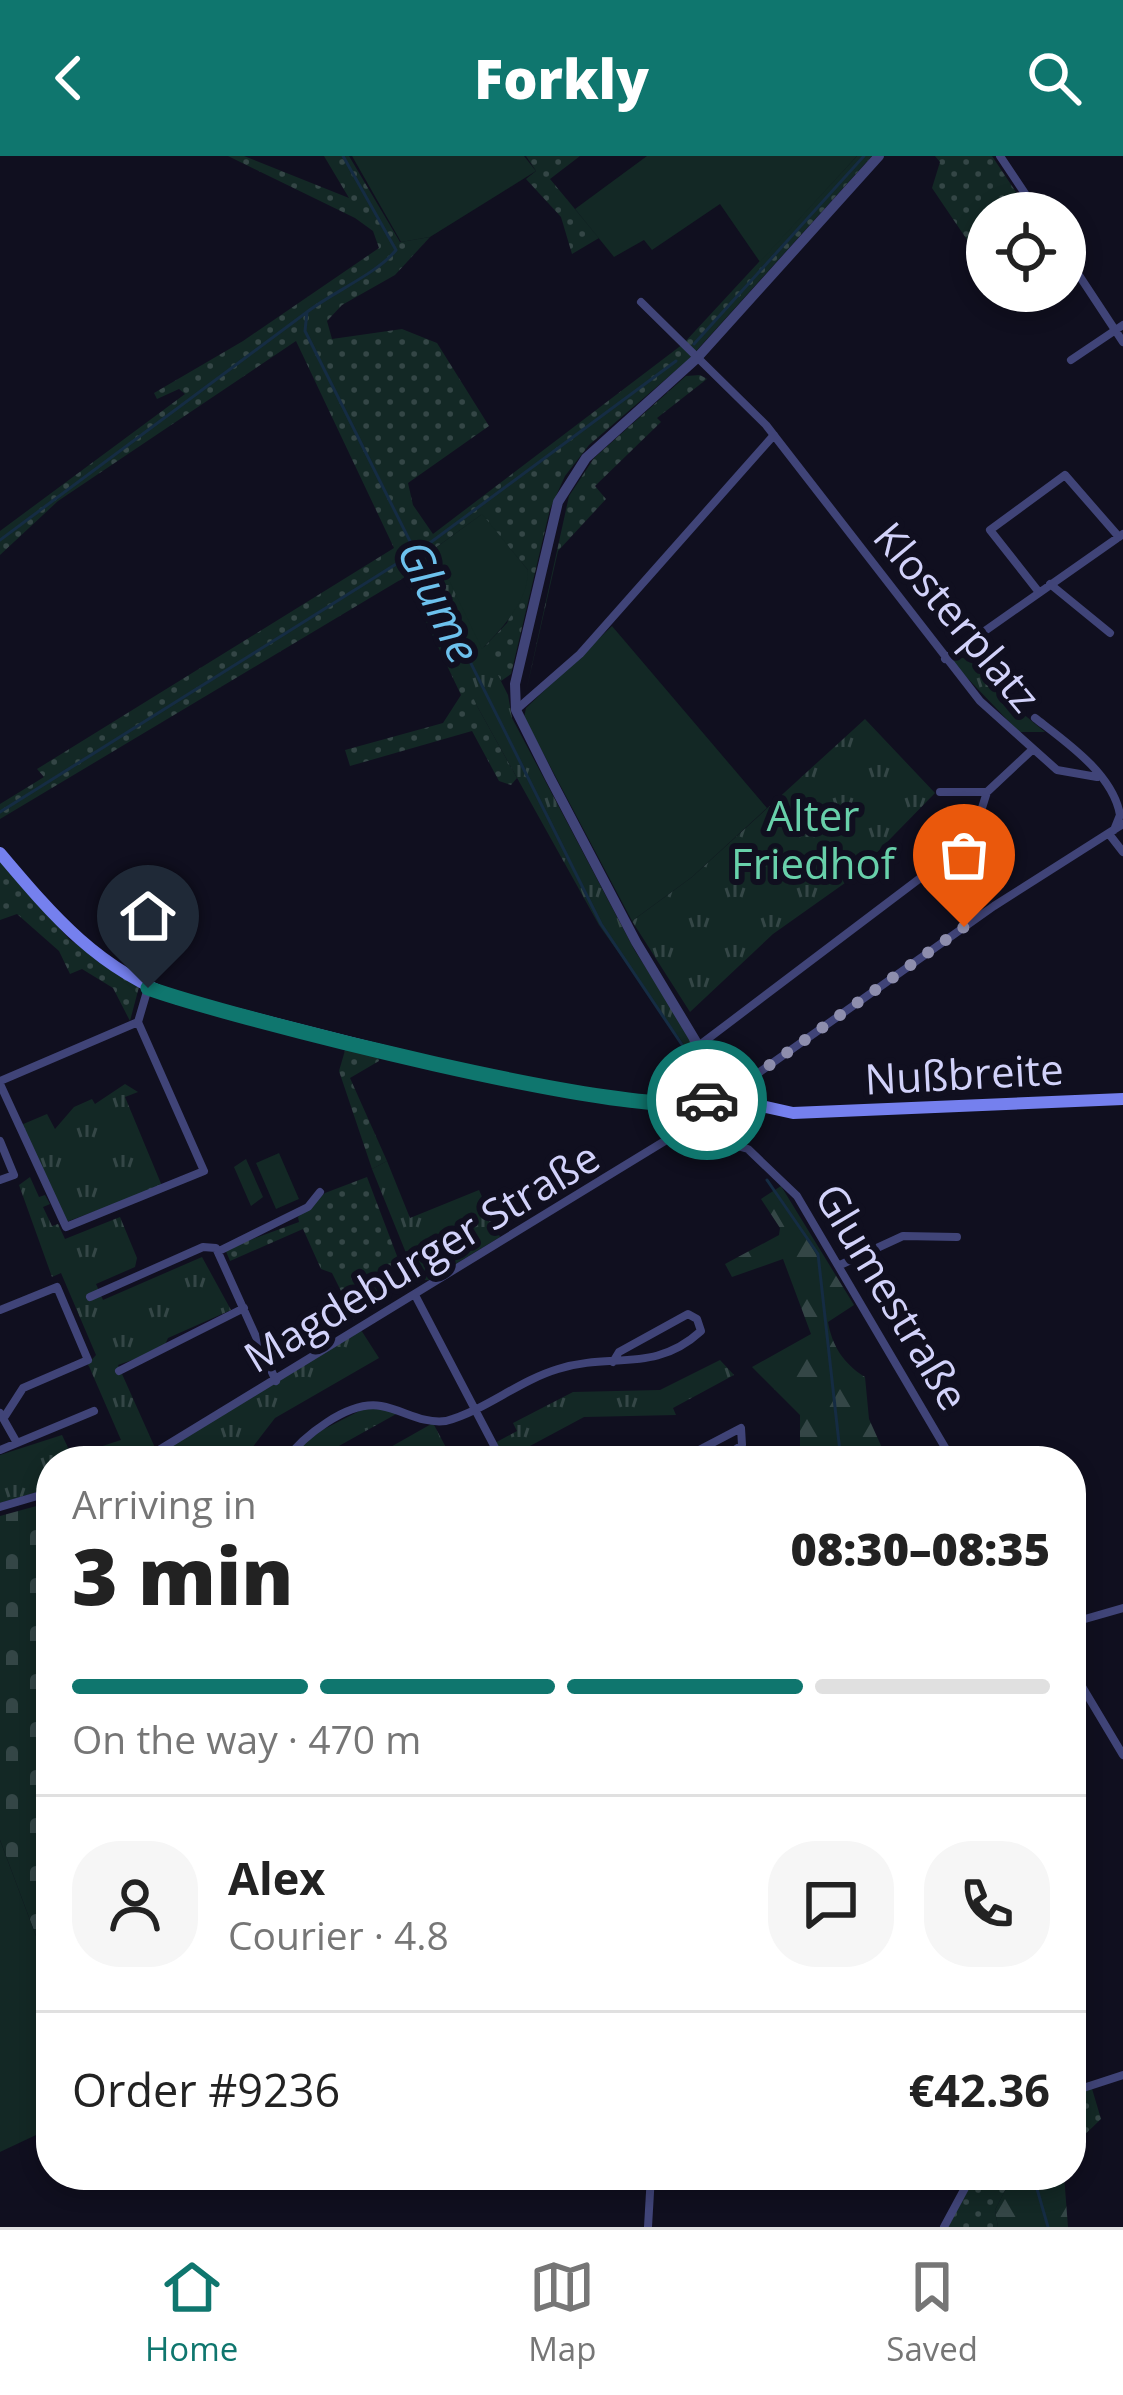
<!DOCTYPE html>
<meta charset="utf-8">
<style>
body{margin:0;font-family:"Open Sans",sans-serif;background:#f6f6f6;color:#222;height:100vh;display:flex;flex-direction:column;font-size:45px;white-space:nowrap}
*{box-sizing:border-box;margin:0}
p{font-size:39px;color:#767676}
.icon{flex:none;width:66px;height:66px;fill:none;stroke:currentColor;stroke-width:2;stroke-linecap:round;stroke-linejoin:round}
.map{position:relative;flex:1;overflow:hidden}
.drawer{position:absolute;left:36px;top:1290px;width:1050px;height:744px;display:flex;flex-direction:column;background:#fff;border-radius:48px;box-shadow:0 6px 18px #0003}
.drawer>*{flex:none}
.tools{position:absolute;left:966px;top:36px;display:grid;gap:24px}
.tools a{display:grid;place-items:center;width:120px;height:120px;border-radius:50%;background:#fff;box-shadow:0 6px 18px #0003;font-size:60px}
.pin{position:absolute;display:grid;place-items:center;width:102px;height:102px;color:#fff;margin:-123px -51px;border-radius:50% 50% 50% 0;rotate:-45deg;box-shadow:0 0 12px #0007}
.pin .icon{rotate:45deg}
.courier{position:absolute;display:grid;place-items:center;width:120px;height:120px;margin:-60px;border:9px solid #0f766e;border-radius:50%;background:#fff;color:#222;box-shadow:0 3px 15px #0007}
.head em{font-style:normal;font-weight:800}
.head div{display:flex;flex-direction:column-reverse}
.head{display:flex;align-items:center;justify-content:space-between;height:204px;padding:0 36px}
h1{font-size:78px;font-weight:800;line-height:90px}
.bar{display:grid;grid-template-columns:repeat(4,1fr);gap:18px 12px;align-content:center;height:144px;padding:0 36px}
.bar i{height:15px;border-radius:9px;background:#e0e0e0}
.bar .active{background:#0f766e}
.bar p{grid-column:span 4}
.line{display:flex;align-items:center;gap:30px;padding:0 36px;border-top:3px solid #e0e0e0}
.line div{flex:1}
.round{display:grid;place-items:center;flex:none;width:126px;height:126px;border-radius:48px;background:#f6f6f6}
header{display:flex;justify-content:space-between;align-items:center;height:156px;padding:0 36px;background:#0f766e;color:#fff;font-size:54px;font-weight:800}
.menu{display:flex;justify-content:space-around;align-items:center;height:168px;border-top:3px solid #e0e0e0;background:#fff;font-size:33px;color:#767676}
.menu a{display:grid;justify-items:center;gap:6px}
.menu .active{color:#0f766e}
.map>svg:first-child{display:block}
.grass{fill:url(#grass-dots)}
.forest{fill:url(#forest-firs)}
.cemetery{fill:url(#cemetery-stones)}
.park{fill:url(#park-tufts)}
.garden{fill:#132825}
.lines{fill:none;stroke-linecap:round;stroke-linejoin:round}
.stream{stroke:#152c43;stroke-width:3}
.minor{stroke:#404478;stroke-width:8}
.tertiary{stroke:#404478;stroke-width:10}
.secondary{stroke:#7580ee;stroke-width:12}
.done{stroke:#8e8ead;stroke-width:12;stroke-dasharray:0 21.6}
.route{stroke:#0f766e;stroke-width:15}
.labels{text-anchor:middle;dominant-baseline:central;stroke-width:12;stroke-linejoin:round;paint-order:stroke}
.street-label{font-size:42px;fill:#d2d2fa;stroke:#100f1f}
.park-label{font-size:42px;fill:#68d0aa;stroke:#100f1f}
.water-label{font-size:45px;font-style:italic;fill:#6dc1ed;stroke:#100f1f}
</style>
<header><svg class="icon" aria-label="back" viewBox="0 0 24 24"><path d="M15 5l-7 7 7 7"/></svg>Forkly<svg class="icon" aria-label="search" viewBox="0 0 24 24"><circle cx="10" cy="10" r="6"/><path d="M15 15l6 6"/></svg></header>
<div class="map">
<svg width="1123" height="2071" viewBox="0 0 1123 2071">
<defs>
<pattern id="grass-dots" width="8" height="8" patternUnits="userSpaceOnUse" patternTransform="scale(3)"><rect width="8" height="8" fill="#132825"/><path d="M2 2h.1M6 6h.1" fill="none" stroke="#344646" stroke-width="1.8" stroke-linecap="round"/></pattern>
<pattern id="forest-firs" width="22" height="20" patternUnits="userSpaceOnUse" patternTransform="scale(3)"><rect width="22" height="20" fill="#132825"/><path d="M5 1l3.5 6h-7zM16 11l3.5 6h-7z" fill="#344646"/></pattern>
<pattern id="cemetery-stones" width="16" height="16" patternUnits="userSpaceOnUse" patternTransform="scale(3)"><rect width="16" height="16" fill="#132825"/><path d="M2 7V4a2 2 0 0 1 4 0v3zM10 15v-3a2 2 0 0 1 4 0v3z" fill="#344646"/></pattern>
<pattern id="park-tufts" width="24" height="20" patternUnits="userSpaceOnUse" patternTransform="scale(3)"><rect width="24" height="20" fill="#132825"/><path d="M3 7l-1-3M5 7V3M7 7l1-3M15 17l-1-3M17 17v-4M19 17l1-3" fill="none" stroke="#344646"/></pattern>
</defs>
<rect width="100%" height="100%" fill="#100f1f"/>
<path class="grass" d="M228 0H244L349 42 324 0H349L400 86 430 81 395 119 342 149 327 165 332 183 402 173 437 187 489 270 408 327 413 349 433 378 683 188 857 0H872L688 204 589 289 565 320 550 353 511 518 501 525 482 493 507 467 528 414 481 359 434 393 431 388 477 550 517 622 511 629 499 625 472 575 350 610 345 594 443 567 461 539 405 421 0 663V648L44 621 37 613 394 392 296 185 58 345 0 399V375L185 238 179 233 157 243 154 237 243 185 379 92 373 75 355 62Z
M526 0H580L550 23 599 82 572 98 561 61 526 23 536 15Z
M935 0H992L1030 57H987V103L982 106 932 32 940 6Z
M700 219 707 223 657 262 661 266 595 330 606 343 558 395 526 536 569 340 594 302 686 220Z
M0 705 69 783 139 831 130 865 113 832 82 813 70 818 59 795 17 758 0 764Z
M346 891 377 898 379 905 350 922 387 1005 372 1013 339 915Z
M367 1021 405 1121 348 1149 332 1117 321 1113 303 1073 230 1105 225 1093 299 1066 298 1061 325 1037Z
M1090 1926 1101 1963 1071 1992V1932Z
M972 2019H1013L995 2054 998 2071H944Z"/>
<path class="forest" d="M781 1030 854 1149 828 1166C832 1190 844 1208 865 1221L869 1263 888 1305H800V1259L752 1211 811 1178 783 1103 732 1121 725 1108 779 1079 780 1072 761 1043Z
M1013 2019H1064L1068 2071H998L995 2054Z"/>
<path class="cemetery" d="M51 1346V1820L0 1684V1360Z"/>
<path class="park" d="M431 387 508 539 512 562 635 795 697 891 702 914 599 769 477 550 408 401Z
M966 499 994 534 1045 576H1019L953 507 956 500Z
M865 563 935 637 852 722 773 778 690 856 632 765 692 721Z
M125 928 138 936 125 941 162 1030 66 1066 21 969 47 958 55 973 74 951 92 943 95 948Z
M246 1003 263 1041 251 1050 234 1011Z
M387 1005 410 1062 479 1034 500 1081 429 1124H417L372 1013Z
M30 1021 39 1041 45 1039 50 1048 43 1051 52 1070 58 1068 65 1083 120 1061 137 1102 135 1111 96 1128 103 1144 202 1101 231 1154 168 1182 163 1193 118 1209 156 1294 133 1305H51V1332L0 1347V1299L62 1279 72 1300 121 1284 88 1208 96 1199 61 1117 52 1121 19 1029Z
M387 1137 389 1143 290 1200 293 1196Z
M361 1174 379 1202 275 1262 242 1305H155L152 1300Z
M720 1204 734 1219 673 1252 676 1259 584 1261 502 1305H491L498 1299 493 1288 517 1275 513 1267 573 1236 660 1234Z
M369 1250 398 1257 312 1305H285L299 1286Z
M433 1267 451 1301 366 1305Z"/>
<path class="garden" d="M352 0H524L536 15 430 81 401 86Z
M647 0H857L760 106 720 48 652 94 644 84 614 101 575 53Z
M482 358 528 414C528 446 503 471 482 493L434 393Z
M612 470 767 652 692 721 632 765 524 561 526 552Z
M279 997 299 1043 276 1053 256 1007Z
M0 1684 51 1820V1972L0 1996Z"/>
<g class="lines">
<path class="stream" d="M343 0 396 94C378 117 333 136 307 156L305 175 601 768 699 914
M694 188 864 0
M0 384 307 156
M423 392 676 205
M0 656 401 405
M767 1024 818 1098 841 1305
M1035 2026 1048 2071"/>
<path class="minor" d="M1000 0 1038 57
M1065 98 1123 186
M641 146 766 269 980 545 1057 614 1097 621
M1071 204 1123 169
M1050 428 1110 477
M1038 435 990 374 1065 319 1119 381
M945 503 1123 378
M517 553 580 498 774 279
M1035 562C1066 586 1113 618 1120 659L1114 674
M940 636H987L1033 593
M1109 678 1123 696
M701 888 960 692 975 674 987 636
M0 925 138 866
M0 928 66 1071 204 1015 138 866 148 832
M740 930 994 750 1123 668
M714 975 723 986 748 993 797 1040 953 1305
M0 985 14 1019 0 1024
M219 1095 308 1051 320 1036
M840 1109 903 1080 957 1081
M415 1139 502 1305
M90 1141 203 1091 216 1092 276 1225
M0 1154 57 1131 88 1204 23 1232 5 1260
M119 1215 244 1152
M0 1257 17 1287
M0 1294 94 1255
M141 1305 673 980 717 973 724 953
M285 1305C302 1281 348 1244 381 1250 404 1254 421 1268 446 1265 486 1254 518 1225 558 1213 611 1196 654 1218 701 1175L697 1163 688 1158 619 1196 613 1206
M678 1305 741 1272 742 1289 723 1302 705 1305
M0 1351 51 1336
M1071 1467 1123 1452
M1071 1512 1123 1599
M1071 1936 1123 1919
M648 2071 651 2019
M944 2071 972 2019"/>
<path class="tertiary" d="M716 919 636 786 550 622 516 554 515 528 558 346 586 302 697 202 879 0"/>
<path class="secondary" d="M0 697C54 761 99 814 179 843 267 864 644 971 708 944
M705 936a18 18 0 1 1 36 0a18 18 0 1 1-36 0Z
M739 945 793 957 1123 943"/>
</g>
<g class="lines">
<path class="done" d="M707 944 718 952 732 951 740 930 964 771"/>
<path class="route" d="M148 832C225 860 649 969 707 944"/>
</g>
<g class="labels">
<g class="street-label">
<text transform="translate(958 460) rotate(50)">Klosterplatz</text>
<text transform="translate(964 917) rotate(-3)">Nußbreite</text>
<text transform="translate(421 1100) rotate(-31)">Magdeburger Straße</text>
<text transform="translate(893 1140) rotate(59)">Glumestraße</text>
</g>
<g class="park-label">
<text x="813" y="658">Alter<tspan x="813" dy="48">Friedhof</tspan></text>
</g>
<g class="water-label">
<text transform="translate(440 445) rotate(64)">Glume</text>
</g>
</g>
</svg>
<div class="tools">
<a><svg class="icon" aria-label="locate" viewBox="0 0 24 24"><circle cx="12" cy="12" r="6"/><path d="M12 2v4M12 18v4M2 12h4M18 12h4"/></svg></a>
</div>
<div class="pin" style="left:964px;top:771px;background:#ea580c"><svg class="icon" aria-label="bag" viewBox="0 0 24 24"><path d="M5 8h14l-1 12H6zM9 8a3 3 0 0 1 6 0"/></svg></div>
<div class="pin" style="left:148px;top:832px;background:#1f2937"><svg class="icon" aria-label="home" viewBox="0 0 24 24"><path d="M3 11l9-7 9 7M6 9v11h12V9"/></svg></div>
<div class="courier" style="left:707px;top:944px"><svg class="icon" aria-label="car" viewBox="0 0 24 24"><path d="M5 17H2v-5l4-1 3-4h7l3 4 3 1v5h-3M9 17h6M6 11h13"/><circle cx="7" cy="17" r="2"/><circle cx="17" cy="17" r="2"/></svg></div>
<section class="drawer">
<div class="head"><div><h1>3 min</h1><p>Arriving in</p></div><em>08:30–08:35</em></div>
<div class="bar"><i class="active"></i><i class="active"></i><i class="active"></i><i></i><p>On the way · 470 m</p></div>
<div class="line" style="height:216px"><a class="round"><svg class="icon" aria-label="person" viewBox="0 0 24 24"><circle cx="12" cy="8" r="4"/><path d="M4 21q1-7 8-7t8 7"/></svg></a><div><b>Alex</b><p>Courier · 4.8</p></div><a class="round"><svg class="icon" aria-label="chat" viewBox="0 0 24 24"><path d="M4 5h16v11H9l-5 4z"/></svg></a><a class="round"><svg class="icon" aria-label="phone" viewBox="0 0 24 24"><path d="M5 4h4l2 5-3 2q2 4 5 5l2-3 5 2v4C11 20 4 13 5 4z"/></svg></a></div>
<div class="line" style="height:156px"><div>Order #9236</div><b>€42.36</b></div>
</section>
</div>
<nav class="menu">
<a class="active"><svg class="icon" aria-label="home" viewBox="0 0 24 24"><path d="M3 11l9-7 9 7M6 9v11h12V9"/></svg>Home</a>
<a><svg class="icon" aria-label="map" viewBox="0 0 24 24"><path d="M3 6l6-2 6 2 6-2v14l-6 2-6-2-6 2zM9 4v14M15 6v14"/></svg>Map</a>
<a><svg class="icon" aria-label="saved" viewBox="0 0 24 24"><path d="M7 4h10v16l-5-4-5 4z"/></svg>Saved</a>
</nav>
